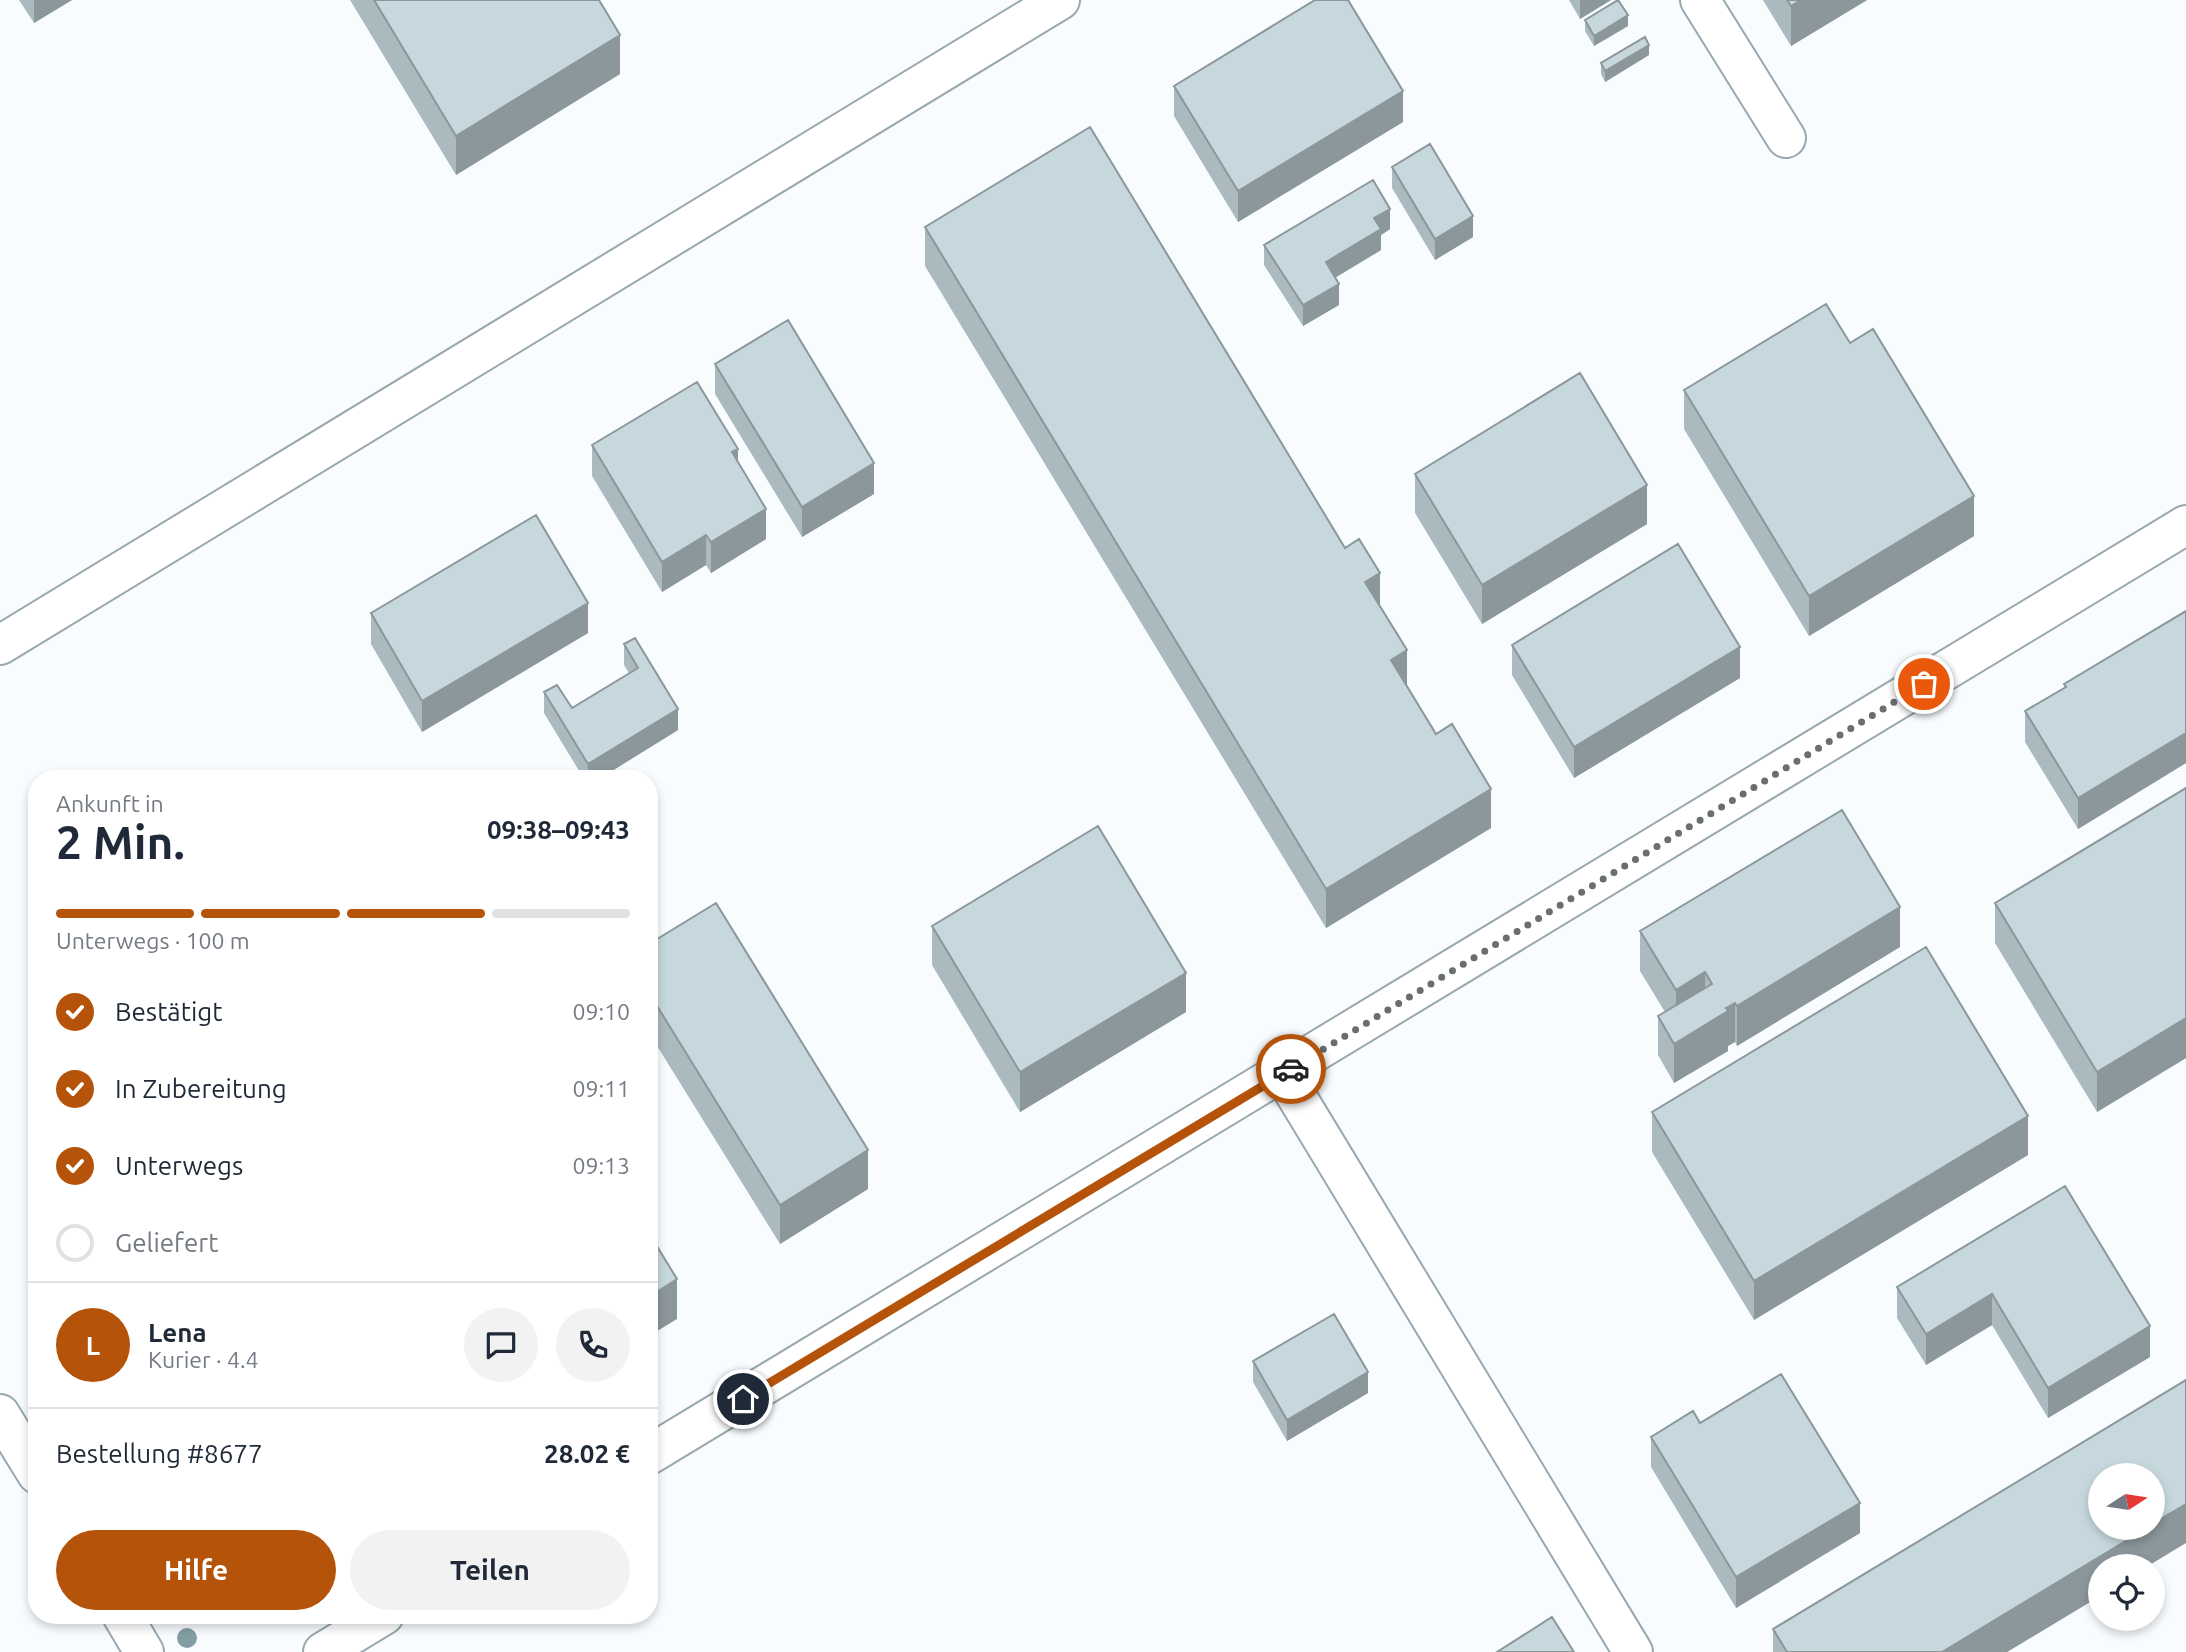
<!DOCTYPE html>
<html lang="de">
<meta charset="utf-8">
<style>
body{margin:0;font-family:Ubuntu,sans-serif;background:#f2f2f3;color:#1f2937;height:100vh;display:flex;flex-direction:column;font-size:26px;white-space:nowrap}
*{box-sizing:border-box;margin:0}
p{font-size:23px;color:#747a83}
.icon{flex:none;width:38px;height:38px;fill:none;stroke:currentColor;stroke-width:2;stroke-linecap:round;stroke-linejoin:round}
.map{position:relative;flex:1;overflow:hidden}
.side{position:absolute;left:28px;top:770px;width:630px;height:854px;display:flex;flex-direction:column;background:#fff;border-radius:28px;box-shadow:0 4px 10px #0003}
.side>*{flex:none}
.needle{width:46px;rotate:78deg}
.controls{position:absolute;left:2088px;top:1463px;display:grid;gap:14px}
.controls a{display:grid;place-items:center;width:77px;height:77px;border-radius:50%;background:#fff;box-shadow:0 4px 10px #0003;font-size:35px}
.pin{position:absolute;display:grid;place-items:center;width:60px;height:60px;color:#fff;margin:-30px;border:4px solid #fff;border-radius:50%;box-shadow:0 2px 7px #0007}
.courier{position:absolute;display:grid;place-items:center;width:70px;height:70px;margin:-35px;border:5px solid #b45309;border-radius:50%;background:#fff;color:#222;box-shadow:0 2px 9px #0007}
.headline em{font-style:normal;font-weight:700}
.headline div{display:flex;flex-direction:column-reverse}
.headline{display:flex;align-items:center;justify-content:space-between;height:119px;padding:0 28px}
h1{font-size:46px;font-weight:700;line-height:52px}
.bar{display:grid;grid-template-columns:repeat(4,1fr);gap:10px 7px;align-content:center;height:84px;padding:0 28px}
.bar i{height:9px;border-radius:5px;background:#e0e1e3}
.bar .current{background:#b45309}
.bar p{grid-column:span 4}
.line{display:flex;align-items:center;gap:18px;padding:0 28px;border-top:2px solid #e0e1e3}
.line div{flex:1}
.round{display:grid;place-items:center;flex:none;width:74px;height:74px;border-radius:37px;background:#f2f2f3}
ol{padding:0 28px;list-style:none}
li{display:flex;align-items:center;gap:21px;height:77px}
li p{margin-inline-start:auto}
li .icon{padding:7px;border-radius:50%;background:#b45309;color:#fff;stroke-width:4}
li:last-child{color:#747a83}
li i{width:38px;height:38px;border:4px solid #e0e1e3;border-radius:50%}
.button{display:flex;gap:14px;margin-top:auto;padding:14px 28px}
.button a{flex:1;height:80px;border-radius:42px;background:#b45309;color:#fff;font-size:28px;font-weight:700;line-height:80px;text-align:center}
.button a+a{background:#f2f2f3;color:#1f2937}
.map>svg:first-child{display:block}
.lines{fill:none;stroke-linecap:round;stroke-linejoin:round}
.minor-casing{stroke:#97a8ae;stroke-width:42}
.minor{stroke:#fff;stroke-width:38}
.tree{fill:#839da5}
.wall{fill:#aababf}
.shaded-wall{fill:#8b979b}
.building{fill:#c6d8de;stroke:#8b979b;stroke-width:2}
.done{stroke:#696e70;stroke-width:7;stroke-dasharray:0 12.6}
.route{stroke:#b45309;stroke-width:9}
</style>
<div class="map">
<svg width="2186" height="1652" viewBox="0 0 2186 1652">
<rect width="100%" height="100%" fill="#f9fcfe"/>
<g class="lines">
<defs>
<path id="minor" d="M1700 0 1786 138
M0 645 1060 0
M1283 1074 1633 1652
M0 1414 37 1474
M649 1455 2186 525
M122 1615 144 1652
M323 1652 384 1615"/>
</defs>
<use href="#minor" class="minor-casing"/>
<use href="#minor" class="minor"/>
</g>
<circle class="tree" cx="187" cy="1638" r="10"/>
<path class="wall" d="M19 0H72L34 23Z
M350 0H599L620 74 456 175Z
M1569 0H1611L1580 19Z
M1763 0H1867L1791 46Z
M1585 20 1628 26 1594 46 1585 31Z
M1649 55 1605 82 1601 74V63Z
M1174 86 1403 122 1238 222 1174 116Z
M1392 167 1473 237 1435 260 1392 188Z
M925 227 1345 548 1380 607 1407 686 1491 828 1326 928 925 266Z
M1390 229 1381 235V250L1335 278 1339 305 1303 326 1264 265V245Z
M1850 343 1974 536 1809 636 1684 429V390Z
M715 364 874 494 802 537 715 394Z
M592 445 738 462 766 539 711 573 706 565 662 592 592 476Z
M1415 474 1647 524 1482 624 1415 513Z
M2186 611V763L2078 829 2025 742V711L2064 688V684Z
M371 613 588 633 422 732 371 644Z
M624 644 678 730 599 779H584L544 713V692L572 708 629 673 624 665Z
M1512 645 1740 678 1574 778 1512 675Z
M2186 788V1058L2097 1112 1995 943V903Z
M932 926 1186 1012 1020 1112 932 965Z
M1640 931 1900 947 1737 1046 1735 1042 1728 1046V1051L1674 1083 1658 1055V1016L1665 1012 1640 971Z
M649 944 868 1189 780 1244 649 1033Z
M1652 1112 2028 1155 1754 1320 1652 1152Z
M2065 1186 2150 1357 2048 1418 1992 1325 1926 1365 1897 1318V1287Z
M1253 1361 1368 1393 1287 1441 1253 1382Z
M1700 1423 1860 1533 1736 1608 1651 1467V1437Z
M2100 1566V1596L2007 1652H1773V1629Z"/>
<path class="shaded-wall" d="M34 0H72L34 23Z
M1580 0H1611L1580 19Z
M1801 0H1867L1791 46V6Z
M1628 15V26L1594 46V36Z
M620 35V74L456 175V136Z
M1649 45V55L1605 82V71Z
M1403 91V122L1238 222V191Z
M1390 209V229L1381 235V250L1326 283V262L1374 218Z
M1473 216V237L1435 260V239Z
M1339 284V305L1303 326V305Z
M738 449V479L732 452Z
M874 463V494L802 537V507Z
M1647 485V524L1482 624V585Z
M1974 496V536L1809 636V596Z
M766 509V539L711 573V542Z
M706 535V565L662 592V562Z
M1380 573V613L1365 582Z
M588 603V633L422 732V701Z
M1740 647V678L1574 778V747Z
M1407 650V690L1391 660Z
M678 709V730L599 779H588V764Z
M2186 733V763L2078 829V798Z
M1491 789V828L1326 928V889Z
M1900 907V947L1737 1046V1006Z
M1705 972V1012L1676 1030V990Z
M1186 973V1012L1020 1112V1072Z
M1735 1003V1042L1728 1046V1051L1674 1083V1044Z
M2186 1018V1058L2097 1112V1072Z
M2028 1116V1155L1754 1320V1281Z
M868 1150V1189L780 1244V1205Z
M677 1279V1319L649 1336V1297Z
M1992 1294V1325L1926 1365V1334Z
M2150 1326V1357L2048 1418V1388Z
M1368 1372V1393L1287 1441V1420Z
M1860 1503V1533L1736 1608V1577Z
M2186 1504V1543L2148 1566H2100V1596L2007 1652H1942L2147 1528H2152V1524Z"/>
<path class="building" d="M374 0H599L620 35 456 136Z
M1315 0H1348L1403 91 1238 191 1174 86Z
M1618 0 1628 15 1594 36 1585 20Z
M1787 0H1801L1791 6Z
M1645 37 1649 45 1605 71 1601 63Z
M1090 127 1345 548 1359 539 1380 573 1365 582 1407 650 1391 660 1436 734 1452 724 1491 789 1326 889 925 227Z
M1430 144 1473 216 1435 239 1392 167Z
M1373 180 1390 209 1374 218 1381 229 1326 262 1339 284 1303 305 1264 245Z
M1826 304 1850 343 1873 329 1974 496 1809 596 1684 390Z
M788 320 874 463 802 507 715 364Z
M1580 373 1647 485 1482 585 1415 474Z
M697 382 738 449 732 452 766 509 711 542 706 535 662 562 592 445Z
M536 515 588 603 422 701 371 613Z
M1678 544 1740 647 1574 747 1512 645Z
M2186 611V733L2078 798 2025 711 2066 687 2064 684Z
M635 638 678 709 588 764 544 692 557 685 572 708 638 668 624 644Z
M2186 788V1018L2097 1072 1995 903Z
M1842 810 1900 907 1737 1006 1735 1003 1726 1008 1728 1011 1674 1044 1658 1016 1712 984 1705 972 1676 990 1640 931Z
M1098 826 1186 973 1020 1072 932 926Z
M716 903 868 1150 780 1205 649 993V944Z
M1926 947 2028 1116 1754 1281 1652 1112Z
M2065 1186 2150 1326 2048 1388 1992 1294 1926 1334 1897 1287Z
M655 1243 677 1279 649 1297V1247Z
M1334 1314 1368 1372 1287 1420 1253 1361Z
M1781 1374 1860 1503 1736 1577 1651 1437 1693 1411 1700 1423Z
M2186 1380V1504L2152 1524V1475H2100V1528H2147L1942 1652H1787L1773 1629Z
M1552 1617 1574 1652H1497Z"/>
<g class="lines">
<path class="done" d="M1291 1069 1924 684"/>
<path class="route" d="M743 1399 1291 1069"/>
</g>
</svg>
<div class="controls">
<a><svg class="needle" viewBox="-14 -14 28 28"><path d="M0-13l5 13h-10z" fill="#e53935"/><path d="M0 13l5-13h-10z" fill="#747a83"/></svg></a>
<a><svg class="icon" aria-label="locate" viewBox="0 0 24 24"><circle cx="12" cy="12" r="6"/><path d="M12 2v4M12 18v4M2 12h4M18 12h4"/></svg></a>
</div>
<div class="pin" style="left:1924px;top:684px;background:#ea580c"><svg class="icon" aria-label="bag" viewBox="0 0 24 24"><path d="M5 8h14l-1 12H6zM9 8a3 3 0 0 1 6 0"/></svg></div>
<div class="pin" style="left:743px;top:1399px;background:#1f2937"><svg class="icon" aria-label="home" viewBox="0 0 24 24"><path d="M3 11l9-7 9 7M6 9v11h12V9"/></svg></div>
<div class="courier" style="left:1291px;top:1069px"><svg class="icon" aria-label="car" viewBox="0 0 24 24"><path d="M5 17H2v-5l4-1 3-4h7l3 4 3 1v5h-3M9 17h6M6 11h13"/><circle cx="7" cy="17" r="2"/><circle cx="17" cy="17" r="2"/></svg></div>
<section class="side">
<div class="headline"><div><h1>2 Min.</h1><p>Ankunft in</p></div><em>09:38–09:43</em></div>
<div class="bar"><i class="current"></i><i class="current"></i><i class="current"></i><i></i><p>Unterwegs · 100 m</p></div>
<ol>
<li><svg class="icon" aria-label="check" viewBox="0 0 24 24"><path d="M5 12l5 5 9-10"/></svg>Bestätigt<p>09:10</p></li>
<li><svg class="icon" aria-label="check" viewBox="0 0 24 24"><path d="M5 12l5 5 9-10"/></svg>In Zubereitung<p>09:11</p></li>
<li><svg class="icon" aria-label="check" viewBox="0 0 24 24"><path d="M5 12l5 5 9-10"/></svg>Unterwegs<p>09:13</p></li>
<li><i></i>Geliefert</li>
</ol>
<div class="line" style="height:126px"><b class="round" style="background:#b45309;color:#fff">L</b><div><b>Lena</b><p>Kurier · 4.4</p></div><a class="round"><svg class="icon" aria-label="chat" viewBox="0 0 24 24"><path d="M4 5h16v11H9l-5 4z"/></svg></a><a class="round"><svg class="icon" aria-label="phone" viewBox="0 0 24 24"><path d="M5 4h4l2 5-3 2q2 4 5 5l2-3 5 2v4C11 20 4 13 5 4z"/></svg></a></div>
<div class="line" style="height:91px"><div>Bestellung #8677</div><b>28.02 €</b></div>
<div class="button"><a>Hilfe</a><a>Teilen</a></div>
</section>
</div>
